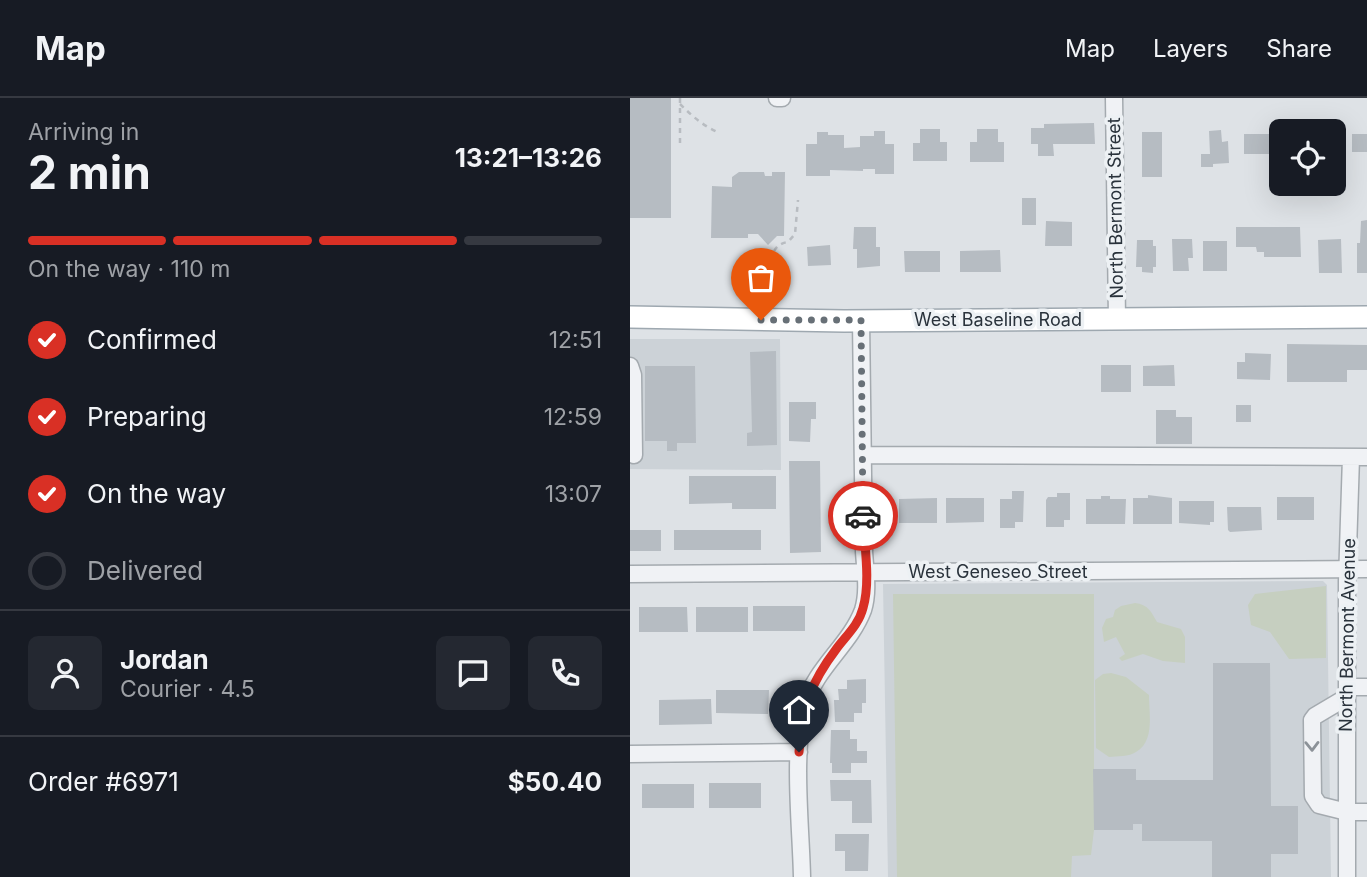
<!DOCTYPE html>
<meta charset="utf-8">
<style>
body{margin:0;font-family:Inter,sans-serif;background:#242831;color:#f1f3f6;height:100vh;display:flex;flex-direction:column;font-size:26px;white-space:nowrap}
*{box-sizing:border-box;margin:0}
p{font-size:23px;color:#9ea1a6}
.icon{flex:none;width:38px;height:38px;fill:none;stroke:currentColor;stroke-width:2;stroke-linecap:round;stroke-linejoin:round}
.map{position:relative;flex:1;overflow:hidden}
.drawer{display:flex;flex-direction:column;background:#171b24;width:630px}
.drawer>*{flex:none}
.buttons{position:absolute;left:639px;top:21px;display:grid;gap:14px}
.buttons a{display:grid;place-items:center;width:77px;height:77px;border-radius:10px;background:#171b24;box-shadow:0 7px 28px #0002;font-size:35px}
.pin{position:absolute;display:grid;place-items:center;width:60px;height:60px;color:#fff;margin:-72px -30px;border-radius:50% 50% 50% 0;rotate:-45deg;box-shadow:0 0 7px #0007}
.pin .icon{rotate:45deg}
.courier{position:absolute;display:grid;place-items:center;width:70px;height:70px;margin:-35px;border:5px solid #d93025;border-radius:50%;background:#fff;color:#222;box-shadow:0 2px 9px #0007}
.headline em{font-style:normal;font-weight:700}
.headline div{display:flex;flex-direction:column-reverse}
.headline{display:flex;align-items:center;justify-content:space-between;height:119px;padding:0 28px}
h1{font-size:46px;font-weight:700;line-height:52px}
.bar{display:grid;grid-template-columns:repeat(4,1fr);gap:10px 7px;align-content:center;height:84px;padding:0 28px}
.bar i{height:9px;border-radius:5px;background:#363941}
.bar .active{background:#d93025}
.bar p{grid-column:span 4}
.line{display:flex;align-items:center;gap:18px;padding:0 28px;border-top:2px solid #363941}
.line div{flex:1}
.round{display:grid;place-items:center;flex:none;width:74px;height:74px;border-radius:10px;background:#242831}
ol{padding:0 28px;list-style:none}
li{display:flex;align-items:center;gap:21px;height:77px}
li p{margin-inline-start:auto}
li .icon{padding:7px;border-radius:50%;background:#d93025;color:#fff;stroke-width:4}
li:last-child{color:#9ea1a6}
li i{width:38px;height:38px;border:4px solid #363941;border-radius:50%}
header{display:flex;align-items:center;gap:42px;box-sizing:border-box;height:98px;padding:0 35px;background:#171b24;border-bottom:2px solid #363941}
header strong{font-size:33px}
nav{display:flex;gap:38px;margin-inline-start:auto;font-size:24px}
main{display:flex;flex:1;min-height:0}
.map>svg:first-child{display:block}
.built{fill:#ccd2d7}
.green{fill:#c6cfc0}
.building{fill:#b6bcc2}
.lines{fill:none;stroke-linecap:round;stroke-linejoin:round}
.minor-casing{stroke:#a4aaaf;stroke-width:19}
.major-casing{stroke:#9ea8b0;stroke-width:24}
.path{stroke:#b8bcc1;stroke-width:2.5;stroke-dasharray:5 5;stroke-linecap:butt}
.minor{stroke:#f0f2f5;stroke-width:16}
.major{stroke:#fff;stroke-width:21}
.oneway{stroke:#8c9298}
.done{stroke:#687077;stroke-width:7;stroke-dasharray:0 12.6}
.route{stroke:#d93025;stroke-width:9}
.labels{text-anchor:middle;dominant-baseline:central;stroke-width:7;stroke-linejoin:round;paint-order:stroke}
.street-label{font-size:18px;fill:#29323b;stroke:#edf1f4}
</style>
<header>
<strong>Map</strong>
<nav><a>Map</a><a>Layers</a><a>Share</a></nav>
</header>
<main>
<section class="drawer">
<div class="headline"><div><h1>2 min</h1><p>Arriving in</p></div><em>13:21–13:26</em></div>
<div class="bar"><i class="active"></i><i class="active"></i><i class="active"></i><i></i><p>On the way · 110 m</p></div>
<ol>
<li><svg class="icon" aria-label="check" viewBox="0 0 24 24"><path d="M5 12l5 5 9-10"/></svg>Confirmed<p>12:51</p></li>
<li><svg class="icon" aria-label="check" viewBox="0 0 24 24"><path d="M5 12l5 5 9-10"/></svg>Preparing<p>12:59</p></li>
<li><svg class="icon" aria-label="check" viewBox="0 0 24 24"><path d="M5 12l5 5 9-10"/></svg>On the way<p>13:07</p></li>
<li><i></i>Delivered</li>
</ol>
<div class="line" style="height:126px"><a class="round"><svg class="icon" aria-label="person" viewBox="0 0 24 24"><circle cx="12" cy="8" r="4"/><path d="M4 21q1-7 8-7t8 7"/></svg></a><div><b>Jordan</b><p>Courier · 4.5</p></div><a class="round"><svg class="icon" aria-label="chat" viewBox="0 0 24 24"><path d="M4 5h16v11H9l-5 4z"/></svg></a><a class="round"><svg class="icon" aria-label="phone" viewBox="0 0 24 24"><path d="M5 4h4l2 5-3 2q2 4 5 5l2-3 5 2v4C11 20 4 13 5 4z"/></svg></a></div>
<div class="line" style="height:91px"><div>Order #6971</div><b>$50.40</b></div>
</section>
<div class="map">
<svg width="737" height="779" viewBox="0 0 737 779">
<rect width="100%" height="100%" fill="#dee2e6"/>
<path class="built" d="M0 241H150L151 372 0 371Z
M693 483 697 487 701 779H258L253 486Z"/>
<path class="green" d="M696 488V560L659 561 640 534 621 527 618 507 625 496Z
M263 496H464V732L461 757 442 758 441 779H267Z
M505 505C518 506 522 515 527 524L551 531 555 539V565L533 563 513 556 492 563 489 560 495 556 486 539 474 544 472 530 476 521 483 519 485 512 491 508Z
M481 575 496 579 519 597C519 616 525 643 506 654 499 659 487 658 479 659L466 650 465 582 473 576Z"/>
<path class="building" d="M0 0H41V120H0Z
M464 25 465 46H423L424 58H408V46H401V30H414V26Z
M290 31H310V44H317V63H283V45H290Z
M347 31H368V44H374V64H340V44H347Z
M591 32 592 44 598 43 599 65 583 66V69H571V56H580L579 33Z
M244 33H255V46H264V76H245V71H233V73L200 72V78H176V46H187V34H198V37H214V50L230 49V38H244Z
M512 34H532V79H512Z
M614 36H651V56H614Z
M704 36H712V55H704Z
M722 36H737V54H722Z
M109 74H134L135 78H142V74H155L154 138H147L138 147 128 136H118V140H81L82 88 102 89V79Z
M392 100H406V127H392Z
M737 122V175H727V145H730L731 123Z
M416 123 442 124V148H415Z
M224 129H246V149H250V168L227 170V151H223Z
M606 129H670L671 159H634V154H627L626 149H606Z
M542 141H562L563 160H558L559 173H543Z
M711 141 712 175H689L688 142Z
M507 142H523V148H526V169H523V175L512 174V169H506Z
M573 143H597V173H573Z
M200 147 201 167 178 168 177 149Z
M370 152 371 174H330V153Z
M274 153H310V174H275Z
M657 246 737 247V272H717V284H657Z
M146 253 147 347 117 348V335L122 334 120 254Z
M615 255 641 256 640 282 607 281V264H615Z
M471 267H501V294H471Z
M544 267 545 288H513V268Z
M15 268H65L66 345H47V353H37V343H15Z
M159 304H186V321H181L180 344 159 343Z
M606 307H621V324H606Z
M526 312H546V319H562V346H526Z
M159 363H190L191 454 160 455Z
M59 378H146V411H102V405L59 406Z
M382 393H394L393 424H385V430H370V401H382Z
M427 395H440V422H434V429H416V402L418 399H427Z
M518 397 542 400V426H503V400H518Z
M471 398H480V401H496L495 426H456V401H471Z
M647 399H684V422H647Z
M307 400V425H269V401Z
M316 400H354V424L316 425Z
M549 403H584V424H580V427L549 425Z
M597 409H631L632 432 600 434 598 432Z
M0 432H31V453H0Z
M44 432H131V452H44Z
M123 508H175V533H123Z
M9 509H57L58 534H9Z
M66 509H118V534H66Z
M583 565H640L641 708H668V756H641V779H582V743H512V726H503V732H464L463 671H506V682H583Z
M236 581V605H232V615H224V624H205L204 602H209L208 591H217V582Z
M86 592H139L138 616 86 615Z
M81 601 82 626 29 627V602Z
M201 632H220V641H227V653H237V665H221V675H202V665H200Z
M200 682H241L242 725H222V703H201Z
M79 685H131V710H79Z
M12 686H64V710H12Z
M205 736H239L238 773H215V753H205Z"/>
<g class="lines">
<defs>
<path id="minor" d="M147 0H152
M484 0 487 221
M0 268 3 277 4 357
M233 357 737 359
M0 476 737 471
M717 589H737
M717 599 685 618 682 622 683 698 689 707 717 714H737
M0 656 169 654
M172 779C171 729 162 654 175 607 185 570 220 547 233 512 239 493 235 472 234 453L231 222
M717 779V483L721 359"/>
<path id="major" d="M0 219 214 223 737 219"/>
</defs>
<use href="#minor" class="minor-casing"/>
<use href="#major" class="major-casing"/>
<path class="path" d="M50 0V50
M50 6C62 18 73 28 90 35
M138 172C142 158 143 146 158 144L165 136 168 102"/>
<use href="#minor" class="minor"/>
<use href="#major" class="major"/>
</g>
<defs><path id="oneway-chevron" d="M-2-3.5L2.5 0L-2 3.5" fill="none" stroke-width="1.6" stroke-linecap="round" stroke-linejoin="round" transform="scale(1.75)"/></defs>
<use class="oneway" href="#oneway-chevron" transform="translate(682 648) rotate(89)"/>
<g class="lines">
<path class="done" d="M131 222H231L233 418"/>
<path class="route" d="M169 654C173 608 179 587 207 550 217 537 229 526 233 510 241 483 234 446 233 418"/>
</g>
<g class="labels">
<g class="street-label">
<text transform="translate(485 110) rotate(-91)">North Bermont Street</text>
<text x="368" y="221">West Baseline Road</text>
<text x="368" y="473">West Geneseo Street</text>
<text transform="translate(717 537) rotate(-89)">North Bermont Avenue</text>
</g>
</g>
</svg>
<div class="buttons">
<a><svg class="icon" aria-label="locate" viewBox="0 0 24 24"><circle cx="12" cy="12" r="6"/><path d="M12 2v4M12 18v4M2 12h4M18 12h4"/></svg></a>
</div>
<div class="pin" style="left:131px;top:222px;background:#ea580c"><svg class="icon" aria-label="bag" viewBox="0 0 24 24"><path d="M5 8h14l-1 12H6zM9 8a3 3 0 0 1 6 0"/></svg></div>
<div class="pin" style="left:169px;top:654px;background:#1f2937"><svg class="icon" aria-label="home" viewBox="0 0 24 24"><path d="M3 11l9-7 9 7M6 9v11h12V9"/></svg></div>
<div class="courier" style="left:233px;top:418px"><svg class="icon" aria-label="car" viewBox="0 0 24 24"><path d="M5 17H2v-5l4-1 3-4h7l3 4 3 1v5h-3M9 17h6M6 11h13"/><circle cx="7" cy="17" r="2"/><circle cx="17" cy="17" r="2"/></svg></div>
</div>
</main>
